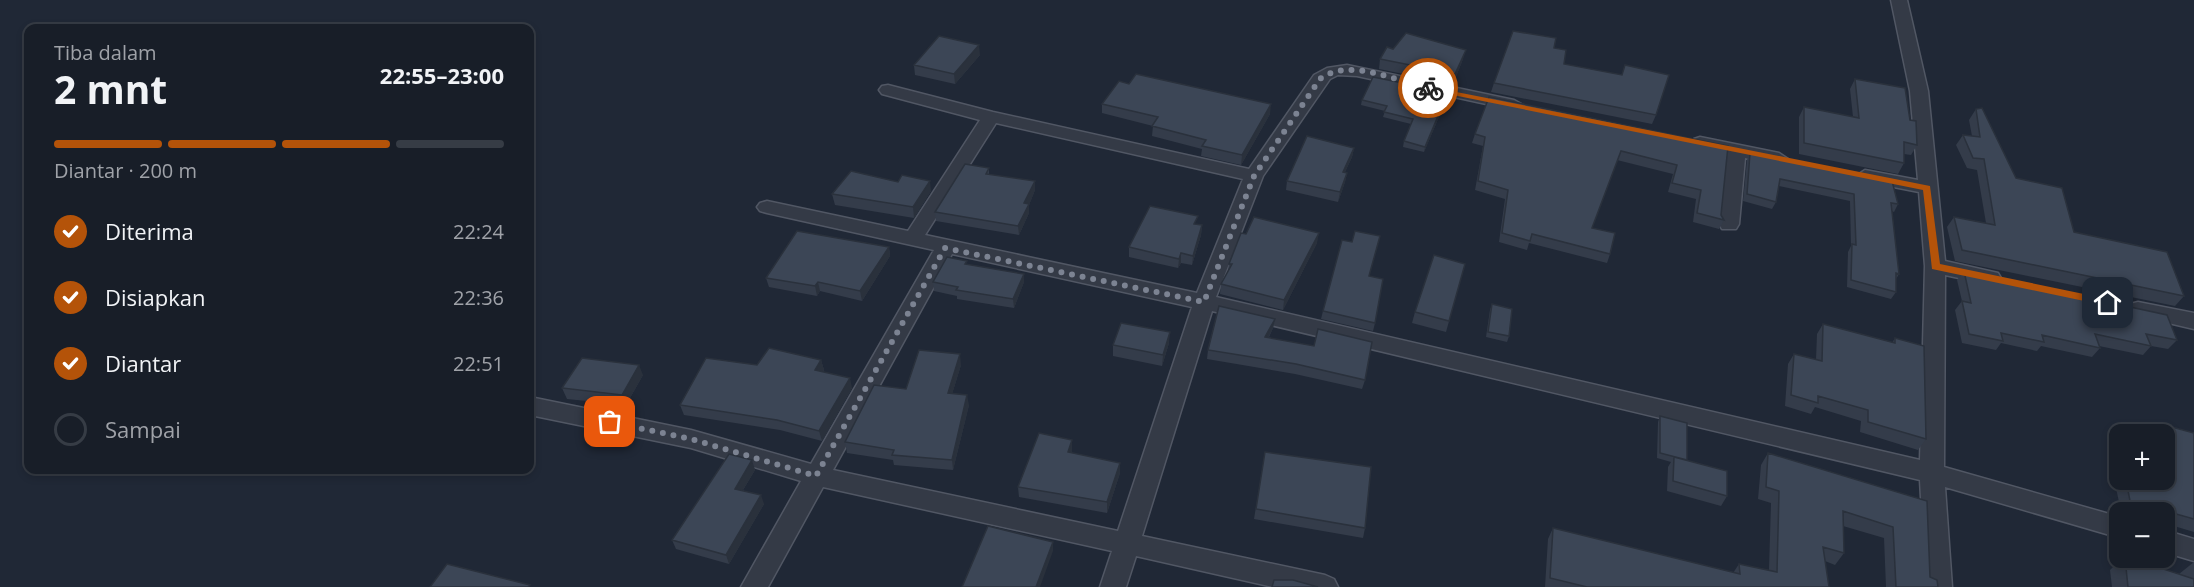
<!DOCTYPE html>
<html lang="id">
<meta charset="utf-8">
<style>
body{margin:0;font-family:"Open Sans",sans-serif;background:#252b34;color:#f1f3f6;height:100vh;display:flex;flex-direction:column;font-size:22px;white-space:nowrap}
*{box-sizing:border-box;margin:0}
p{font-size:20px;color:#9fa2a8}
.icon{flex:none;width:33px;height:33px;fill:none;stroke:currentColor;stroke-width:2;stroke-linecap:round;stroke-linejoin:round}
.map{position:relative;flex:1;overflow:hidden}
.side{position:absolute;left:24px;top:24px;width:510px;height:450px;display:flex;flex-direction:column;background:#181e28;border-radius:12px;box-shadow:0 3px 9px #0003,0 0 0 2px #363c45}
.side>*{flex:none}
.buttons{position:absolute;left:2109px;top:424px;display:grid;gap:12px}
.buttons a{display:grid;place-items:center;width:66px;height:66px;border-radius:12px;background:#181e28;box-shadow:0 3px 9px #0003,0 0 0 2px #363c45;font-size:30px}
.pin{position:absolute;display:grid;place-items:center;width:51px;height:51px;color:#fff;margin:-26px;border-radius:12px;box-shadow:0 3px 9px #0006}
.courier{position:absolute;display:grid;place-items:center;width:60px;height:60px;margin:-30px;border:4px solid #b45309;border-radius:50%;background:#fff;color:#222;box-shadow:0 2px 8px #0007}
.overview em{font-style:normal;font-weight:700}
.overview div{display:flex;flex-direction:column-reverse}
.overview{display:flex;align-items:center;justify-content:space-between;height:102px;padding:0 30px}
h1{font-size:39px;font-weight:700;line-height:45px}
.bar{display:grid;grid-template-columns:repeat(4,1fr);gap:9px 6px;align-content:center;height:72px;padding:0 30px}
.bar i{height:8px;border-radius:4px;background:#363c45}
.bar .on{background:#b45309}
.bar p{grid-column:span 4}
ol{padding:0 30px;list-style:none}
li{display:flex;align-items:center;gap:18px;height:66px}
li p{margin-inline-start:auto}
li .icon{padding:6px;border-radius:50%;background:#b45309;color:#fff;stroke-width:4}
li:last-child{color:#9fa2a8}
li i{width:33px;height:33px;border:3px solid #363c45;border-radius:50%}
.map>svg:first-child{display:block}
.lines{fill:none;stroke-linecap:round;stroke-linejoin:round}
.minor-casing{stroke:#515764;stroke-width:3}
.minor{fill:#343a46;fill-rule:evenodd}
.wall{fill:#343c4a}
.shaded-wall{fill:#2a313c}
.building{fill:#3c4656;stroke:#2a313c;stroke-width:1.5}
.route{fill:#b45309}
.done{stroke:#7c8392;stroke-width:6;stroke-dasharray:0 10.8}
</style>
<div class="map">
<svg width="2194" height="587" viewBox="0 0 2194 587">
<rect width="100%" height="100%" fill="#202836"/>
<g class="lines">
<defs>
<path id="minor" d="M1891 0H1907L1928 91 1945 261 1998 273 2001 278 1998 283 1991 285 1945 275 1944 467 2120 517V538L1945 487 1952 587H1926L1920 480 1212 311 1142 536 1325 575 1334 579 1338 587H1273L1136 556 1126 587H1100L1112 551 823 487 768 587H741L801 481 691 448 530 415V397L691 430 811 464 934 250 767 213 760 211 757 207 760 203 767 201 908 231 980 120 882 94 879 90 882 86 888 85 993 112 1249 169 1314 75 1327 68 1347 65 1514 100 1523 105 1514 110 1357 76 1338 75 1330 79 1263 176 1216 297 1920 460 1925 266 1919 192 1858 180 1856 176 1865 170 1918 180 1910 91ZM996 123 1243 179 1197 293 925 235ZM952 254 1192 307 1118 531 833 470Z
M1700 137 1779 153 1788 159 1779 165 1745 158 1739 224 1736 229H1722L1719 224 1726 154 1694 147 1691 143 1694 139Z
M2138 302 2194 313V329L2130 314 2127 309 2130 304Z
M2164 530 2194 539V561L2164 552Z"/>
</defs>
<use href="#minor" class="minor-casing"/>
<use href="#minor" class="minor"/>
</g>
<path class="wall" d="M1554 48 1564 64 1656 115 1652 124 1491 92 1494 83Z
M1393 49 1463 59 1453 84 1379 69 1380 59Z
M980 55 955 84 915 75 914 65Z
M1855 79 1910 120 1917 145 1911 155 1904 154V163L1898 174 1799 154V117L1804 107 1853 117 1850 89Z
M1447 98 1424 152 1403 147 1404 141 1411 124 1383 117 1385 111 1361 105 1362 100Z
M1102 104 1270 114 1241 165 1201 156 1202 149 1152 136 1153 126 1102 113Z
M1976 109 2016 178 2074 232 2184 296 2175 306 1955 261 1947 227 1954 217 1986 223 1977 170 1967 168 1956 145 1963 135 1972 136 1969 120Z
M1475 134 1728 146 1721 215 1724 220 1719 229 1693 222 1696 199 1668 192 1673 174 1617 160 1592 228 1610 254 1607 263 1529 243 1527 250 1499 242 1505 199 1475 190 1483 146 1472 143Z
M1354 148 1352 157 1345 172 1347 173 1345 182 1338 202 1286 190 1287 181Z
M1750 153 1898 204 1894 212 1892 211 1899 274 1896 279V292L1891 299 1847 287 1848 252 1851 246 1850 201 1779 186 1776 202 1772 209 1743 201 1747 160Z
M989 168V174L1035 190 1029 205V213L1019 235 936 221 935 212Z
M931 191 914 218 835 205 832 194Z
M1197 224 1202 225 1201 235 1192 265 1181 263 1178 268 1129 257V247Z
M1317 243 1283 310 1220 294 1221 284 1228 271 1229 264Z
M889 247 890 256 862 301 820 291 817 296 769 287 766 278Z
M1465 264 1446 332 1412 323 1415 312Z
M968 265 1024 282 1014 308 957 299V296L934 291 933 282Z
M1964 271 2177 340 2168 349 2151 346 2143 355 2099 346 2100 348 2092 357 2041 346 2037 351 2001 343 1996 350 1962 343 1955 310 1962 301 1957 280Z
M1370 276 1375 323 1373 331 1321 319 1323 311Z
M1492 304 1509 336 1507 342 1486 337 1490 310Z
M1275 319 1273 328 1269 337 1365 380 1362 389 1295 374 1207 359 1208 350Z
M1823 324 1892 343 1895 338 1926 439 1918 450 1860 432 1861 421 1815 407 1811 414 1785 406 1788 364 1794 354 1816 360 1817 334Z
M1169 343 1162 366 1113 356V345Z
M821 360 824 370 823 372 852 388 822 441 780 430 684 415 680 405 757 365Z
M961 365 952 394 969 405 953 470 894 465 893 460 847 453 845 442 906 389Z
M643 375 626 405 567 399 562 388Z
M1660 416 1687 460 1727 496 1721 506 1667 491 1668 467 1671 462 1657 458 1658 422Z
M2157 423 2194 433V532L2164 523V513H2128L2121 511 2114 479 2119 475 2115 453 2120 448V480H2164V435H2148V433Z
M1072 450 1071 453 1120 463V473L1107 513 1019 497 1018 487Z
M1265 452 1365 528 1363 538 1254 519Z
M1768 453 1927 501 1930 577 1938 587H1886L1884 538 1843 526 1844 553 1835 565 1825 561 1829 587H1545L1548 539 1553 528 1733 573 1739 564 1769 570 1771 503 1758 499 1761 465Z
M752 460 755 470 743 490 764 504 729 564 676 549 672 540Z
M2122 558H2130L2179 574 2194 562V587H2112L2110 570Z"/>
<path class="shaded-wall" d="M979 45 980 55 955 84 954 74Z
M1466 50 1463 59 1453 84 1455 74Z
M1448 92 1447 98 1424 152 1425 147Z
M1271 104 1270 114 1241 165 1242 155Z
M1354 148 1352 157 1341 181 1343 172Z
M1347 173 1345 182 1338 202 1340 192Z
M930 181 931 191 914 218 913 207Z
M1035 181V190L1029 205V213L1019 235 1018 226 1024 203Z
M1202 225 1201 235 1192 265 1193 256Z
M1319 233 1317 243 1283 310 1284 300Z
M889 247 890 256 862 301 860 291Z
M1181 253V263L1178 268 1179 259Z
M1024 274V282L1014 308 1013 299Z
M818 282 820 291 817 296 815 286Z
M1275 319 1273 328 1264 346 1265 337Z
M1170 332 1169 343 1162 366 1163 355Z
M960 354 961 365 949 404 948 393Z
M821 360 824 370 818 380 815 370Z
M639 365 643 375 626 405 622 395Z
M850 378 852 388 822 441 819 431Z
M967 395 969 405 953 470 952 460Z
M1072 440V450L1068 462V452Z
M752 460 755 470 738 498 735 489Z
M1120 463V473L1107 513V502Z
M761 495 764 504 729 564 726 555Z
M1053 542V551L1040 587H1036Z"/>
<path class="building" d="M1513 31 1556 38 1554 48 1566 50 1564 64 1622 75 1625 65 1669 75 1656 115 1494 83Z
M1406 33 1466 50 1455 74 1380 59 1387 47 1393 49Z
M939 36 979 45 954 74 914 65Z
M1136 74 1271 104 1242 155 1202 146 1206 140 1152 126 1158 117 1102 104 1119 81 1129 84Z
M1373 77 1448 92 1425 147 1404 141 1413 119 1384 112 1387 106 1362 100Z
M1855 79 1905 88 1910 120 1916 121 1917 145 1904 142V163L1804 143V107L1859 118Z
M1489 97 1728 146 1721 215 1724 220 1697 213 1701 190 1672 183 1677 165 1621 151 1592 228 1615 233 1610 254 1532 234 1530 241 1502 233 1508 190 1478 181 1485 137 1475 134Z
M1982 108 2016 178 2062 188 2074 232 2167 252 2184 296 1962 250 1954 217 1995 225 1984 159 1973 158 1963 135 1980 137 1976 109Z
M1307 136 1354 148 1343 172 1347 173 1340 192 1287 181Z
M1750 153 1892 181 1898 204 1891 203 1899 274 1896 273V292L1851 280 1852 244 1856 245 1854 194 1780 179 1776 202 1747 194Z
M965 164 989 168 986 174 1035 181 1024 203 1029 204 1018 226 935 212Z
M851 171 898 182 902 175 930 181 913 207 832 194Z
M1150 206 1198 216 1194 224 1202 225 1193 256 1181 253 1179 259 1129 247Z
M1254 217 1319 233 1284 300 1221 284 1232 264H1229L1241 233 1246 234Z
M797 231 889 247 860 291 818 282 815 286 766 278Z
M1355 231 1380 236 1369 276 1383 279 1375 323 1323 311 1342 240 1352 242Z
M1434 255 1465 264 1449 321 1415 312Z
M947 257 967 261 965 264 1024 274 1013 299 956 290 958 287 933 282Z
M1964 271 2167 315 2177 340 2146 334 2151 346 2095 334 2100 348 2042 335 2044 342 2001 333 2003 341 1969 334 1962 301 1971 303Z
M1492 304 1512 309 1509 336 1488 332Z
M1219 306 1275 319 1265 337 1314 346 1318 329 1372 342 1365 380 1296 364 1208 350Z
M1121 323 1170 332 1163 355 1113 345Z
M1823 324 1895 343V338L1924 346 1926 439 1868 422V410L1818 396V403L1791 395 1794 354 1822 361Z
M769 348 821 360 815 370 850 378 819 431 777 420 680 405 706 358 757 365Z
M919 350 960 354 948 393 967 395 952 460 892 455 894 450 845 442 874 385 906 389Z
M582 358 639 365 622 395 562 388Z
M1660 416 1687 423V460L1660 453Z
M2157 423 2194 433V519L2130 501 2126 480H2164V435H2160Z
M1039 433 1072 440 1068 452 1120 463 1107 502 1018 487Z
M1265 452 1371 467 1365 528 1256 509Z
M1768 453 1927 501 1930 577 1937 580 1938 587H1896L1893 527 1843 511 1844 553 1823 547 1829 587H1587L1550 578 1553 528 1740 574 1739 564 1777 572 1779 491 1766 487Z
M729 454 752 460 735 489 761 495 726 555 672 540Z
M1674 457 1727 471V496L1673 481Z
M988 526 1053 542 1036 587H1038H962Z
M2125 558H2130L2194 579V587H2128Z
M447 564 530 585 528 587H430Z
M1274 580H1293L1318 587H1272Z"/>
<path class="route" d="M1426 86 1930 186 1940 264 2108 299 2113 303 2108 306 1932 269 1923 190 1428 90Z"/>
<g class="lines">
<path class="done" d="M610 422 691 439 816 476 945 248 1204 302 1254 176 1320 79C1349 57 1396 81 1428 88"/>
</g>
</svg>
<div class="buttons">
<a>+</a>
<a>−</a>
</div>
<div class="pin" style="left:610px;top:422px;background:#ea580c"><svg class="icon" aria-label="bag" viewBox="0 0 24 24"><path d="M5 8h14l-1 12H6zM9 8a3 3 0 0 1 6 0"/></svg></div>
<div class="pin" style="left:2108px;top:303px;background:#1f2937"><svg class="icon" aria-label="home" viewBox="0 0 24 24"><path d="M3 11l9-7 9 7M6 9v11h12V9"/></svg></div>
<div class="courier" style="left:1428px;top:88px"><svg class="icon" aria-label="bike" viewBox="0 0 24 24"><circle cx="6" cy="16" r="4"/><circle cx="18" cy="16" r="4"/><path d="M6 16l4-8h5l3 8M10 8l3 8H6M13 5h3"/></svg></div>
<section class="side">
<div class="overview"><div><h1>2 mnt</h1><p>Tiba dalam</p></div><em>22:55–23:00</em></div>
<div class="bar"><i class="on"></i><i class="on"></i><i class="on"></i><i></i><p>Diantar · 200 m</p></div>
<ol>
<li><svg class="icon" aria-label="check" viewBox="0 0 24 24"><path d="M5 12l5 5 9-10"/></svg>Diterima<p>22:24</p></li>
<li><svg class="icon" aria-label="check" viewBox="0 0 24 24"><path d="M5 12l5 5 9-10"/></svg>Disiapkan<p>22:36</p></li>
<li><svg class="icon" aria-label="check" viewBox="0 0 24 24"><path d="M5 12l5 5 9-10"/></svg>Diantar<p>22:51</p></li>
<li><i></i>Sampai</li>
</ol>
</section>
</div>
